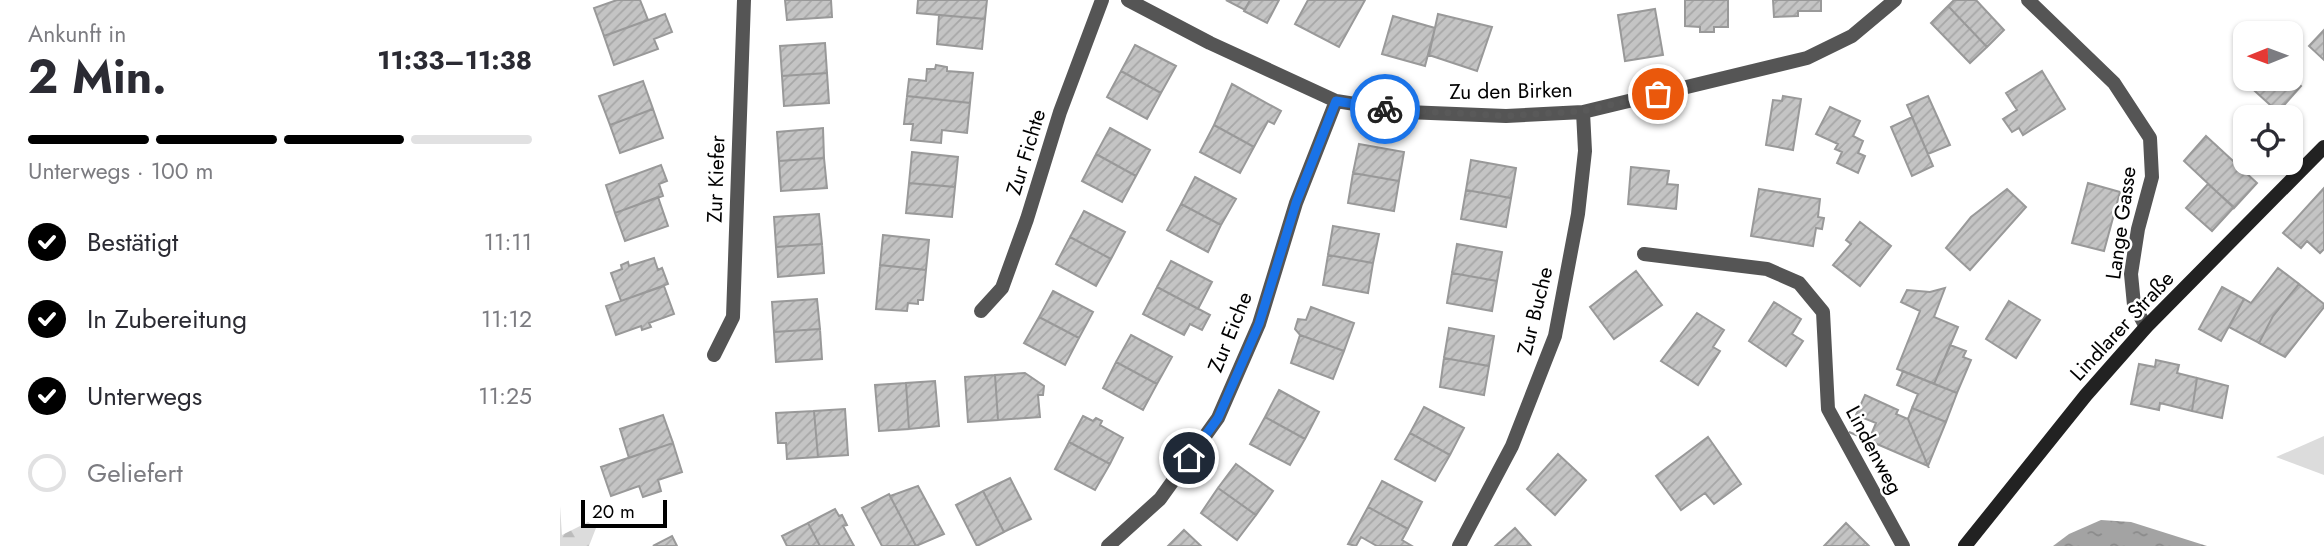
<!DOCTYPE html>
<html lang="de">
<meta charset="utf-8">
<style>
body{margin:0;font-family:Jost,sans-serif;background:#f2f2f3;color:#2b2b33;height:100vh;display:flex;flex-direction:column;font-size:26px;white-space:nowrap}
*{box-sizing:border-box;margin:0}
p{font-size:23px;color:#7c7c81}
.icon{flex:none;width:38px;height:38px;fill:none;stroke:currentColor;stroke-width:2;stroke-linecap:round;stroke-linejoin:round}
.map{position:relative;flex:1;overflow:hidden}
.side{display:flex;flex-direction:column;background:#fff;width:560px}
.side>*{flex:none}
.needle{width:46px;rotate:269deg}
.tools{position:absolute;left:1673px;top:21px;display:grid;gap:14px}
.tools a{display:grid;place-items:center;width:70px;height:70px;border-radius:14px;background:#fff;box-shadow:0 2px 5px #0004;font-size:35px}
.scale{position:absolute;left:21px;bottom:18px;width:86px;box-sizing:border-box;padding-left:7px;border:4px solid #000;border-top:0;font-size:19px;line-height:24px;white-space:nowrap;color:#000;-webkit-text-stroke:5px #fff;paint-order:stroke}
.pin{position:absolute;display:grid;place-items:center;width:60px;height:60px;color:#fff;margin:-30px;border:4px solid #fff;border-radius:50%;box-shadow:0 2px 7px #0007}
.courier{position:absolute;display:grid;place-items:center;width:70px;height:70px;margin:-35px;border:5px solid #1a73e8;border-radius:50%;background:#fff;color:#222;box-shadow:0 2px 9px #0007}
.headline em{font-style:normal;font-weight:700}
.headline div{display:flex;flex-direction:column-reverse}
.headline{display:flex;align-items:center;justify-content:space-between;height:119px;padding:0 28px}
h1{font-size:46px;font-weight:700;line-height:52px}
.bar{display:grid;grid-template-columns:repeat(4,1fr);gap:10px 7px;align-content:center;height:84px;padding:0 28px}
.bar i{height:9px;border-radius:5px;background:#e1e1e2}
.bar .on{background:#000}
.bar p{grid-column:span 4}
ol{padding:0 28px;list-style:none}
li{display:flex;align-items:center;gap:21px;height:77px}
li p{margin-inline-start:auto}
li .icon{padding:7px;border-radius:50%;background:#000;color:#fff;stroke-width:4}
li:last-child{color:#7c7c81}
li i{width:38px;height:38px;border:4px solid #e1e1e2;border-radius:50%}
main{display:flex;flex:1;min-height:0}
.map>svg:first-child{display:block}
.grass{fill:#dcdcdc}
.forest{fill:url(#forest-firs)}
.water{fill:url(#water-ripples)}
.building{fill:url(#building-hatch);stroke:#999;stroke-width:2}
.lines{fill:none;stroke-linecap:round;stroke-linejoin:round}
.minor{stroke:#555;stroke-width:14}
.secondary{stroke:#222;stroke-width:14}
.done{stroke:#595959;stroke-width:7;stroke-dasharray:0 12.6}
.route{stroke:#1a73e8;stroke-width:9}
.labels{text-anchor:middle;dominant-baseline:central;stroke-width:5;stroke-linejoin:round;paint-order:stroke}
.street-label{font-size:21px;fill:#000;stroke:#fff}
</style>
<main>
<section class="side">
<div class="headline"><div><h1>2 Min.</h1><p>Ankunft in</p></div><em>11:33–11:38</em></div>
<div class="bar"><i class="on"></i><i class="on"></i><i class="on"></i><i></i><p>Unterwegs · 100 m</p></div>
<ol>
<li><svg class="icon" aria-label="check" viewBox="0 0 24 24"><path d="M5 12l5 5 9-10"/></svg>Bestätigt<p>11:11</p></li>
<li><svg class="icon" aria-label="check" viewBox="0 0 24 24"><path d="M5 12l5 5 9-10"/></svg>In Zubereitung<p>11:12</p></li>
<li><svg class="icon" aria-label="check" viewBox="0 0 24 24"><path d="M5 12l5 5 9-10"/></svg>Unterwegs<p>11:25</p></li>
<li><i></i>Geliefert</li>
</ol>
</section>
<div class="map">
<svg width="1764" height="546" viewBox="0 0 1764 546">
<defs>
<pattern id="forest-firs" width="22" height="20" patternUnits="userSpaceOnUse" patternTransform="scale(1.75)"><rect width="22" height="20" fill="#dcdcdc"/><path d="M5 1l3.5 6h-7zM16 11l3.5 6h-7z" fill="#bbb"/></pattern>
<pattern id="water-ripples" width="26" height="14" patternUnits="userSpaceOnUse" patternTransform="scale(1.75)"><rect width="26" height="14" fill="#a3a3a3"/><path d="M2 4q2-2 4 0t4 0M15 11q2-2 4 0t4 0" fill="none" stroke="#8b8b8b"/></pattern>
<pattern id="building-hatch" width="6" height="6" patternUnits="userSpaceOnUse" patternTransform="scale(1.75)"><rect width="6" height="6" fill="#c4c4c4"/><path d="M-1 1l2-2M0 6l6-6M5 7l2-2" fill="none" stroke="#a7a7a7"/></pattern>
</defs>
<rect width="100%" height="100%" fill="#fff"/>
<path class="grass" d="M1764 436V475L1716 457Z"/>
<path class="forest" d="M0 506 2 535 28 522 36 528 29 546H0Z"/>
<path class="water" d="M1541 520 1571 522 1647 546H1493L1509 534Z"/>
<path class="building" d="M57 0H80L88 20 44 36 34 8Z
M225 0H271L272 17 227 20Z
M358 0H427L425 19 357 13Z
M666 0H690L685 10Z
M690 0H719L707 23 684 11Z
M748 0H805L779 47 735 24Z
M1125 0H1168V27H1154V32H1140V27L1125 26Z
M1213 0H1261V11H1238V16L1214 17Z
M1394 0H1416L1444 30 1427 47 1388 6Z
M1388 6 1427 47 1410 63 1371 23Z
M1095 9 1103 55 1065 61 1058 15Z
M105 14 112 32 94 39 98 49 54 65 44 36Z
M878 14 932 27 917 71 869 55Z
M379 15 425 19 422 49 377 44Z
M833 16 875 28 865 66 822 54Z
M1764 30V60L1749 46Z
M265 43 267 73 222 76 220 46Z
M575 45 616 66 601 93 561 71Z
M1685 63V79L1731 77 1741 86 1718 112 1676 74Z
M376 65 387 67V71L413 73 410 103 347 96 349 79 366 81 367 69H375Z
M561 71 601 93 587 119 547 97Z
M1482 71 1505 109 1463 135 1459 128 1452 132 1443 119 1457 110 1446 93Z
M267 73 269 103 224 106 222 76Z
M83 81 93 109 50 125 39 96Z
M672 84 721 111 714 124 708 121 694 147 654 125Z
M347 96 410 103 407 133 382 130 381 143 351 140 353 124H344Z
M1223 96 1241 99 1233 150 1206 145 1213 100 1222 101Z
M1368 96 1390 145 1368 154 1347 105Z
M1270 107 1300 121 1293 136 1303 141 1298 153 1305 156 1298 173 1277 163 1282 152 1275 149 1278 144 1256 134Z
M93 109 103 138 60 153 50 125Z
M1352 117 1373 166 1352 176 1331 127Z
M654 125 694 147 680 173 640 152Z
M263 128 264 158 219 161 217 132Z
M550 128 590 150 576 176 536 154Z
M1646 136 1697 183 1674 208 1624 161Z
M799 144 844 152 839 181 793 173Z
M352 152 398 157 395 187 349 183Z
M536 154 576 176 562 202 522 181Z
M264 158 267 188 221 191 219 161Z
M911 160 956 168 951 198 906 190Z
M101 165 107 181 99 184 103 196 55 213 46 185Z
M1071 167 1109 171 1107 184 1118 185 1116 209 1068 204Z
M793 173 839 181 834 211 788 203Z
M635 177 676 199 661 225 621 204Z
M349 183 395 187 392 217 346 213Z
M1528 183 1560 192 1544 251 1512 243Z
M1648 184 1674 207 1652 231 1626 208Z
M1764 188V249L1760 253 1747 241 1741 248 1723 233Z
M1199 189 1260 199 1258 217 1264 218 1262 229 1256 228 1253 246 1191 236Z
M1447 189 1466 207 1410 270 1386 248 1411 217Z
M906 190 951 198 946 227 901 219Z
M98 197 108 226 65 241 55 213Z
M621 204 661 225 648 252 607 230Z
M524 211 565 232 551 259 510 237Z
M259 214 262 244 216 247 214 217Z
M1300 222 1331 246 1300 286 1273 265 1291 244 1286 240Z
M773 226 819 234 813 263 768 255Z
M323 235 369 240 366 270 320 265Z
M510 237 551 259 536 286 496 264Z
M262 244 264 273 218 277 216 247Z
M897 244 942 252 937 281 892 273Z
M768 255 813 263 808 293 763 285Z
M94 258 98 270 102 268 108 284 61 301 51 273 62 269 61 265 68 262 69 266Z
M611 261 652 282 638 309 597 287Z
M320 265 366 270 363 300H358V304L348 303 347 311 316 309Z
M1718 268 1739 284 1713 316 1699 343 1669 327 1684 299 1691 303Z
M1076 271 1102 305 1054 339 1030 307Z
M892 273 937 281 932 311 887 303Z
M1739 284 1764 304V307L1725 357 1699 343 1713 316Z
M104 286 114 314 89 323 91 327 82 330 81 326 56 335 46 306Z
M597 287 650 315 642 330 630 324 624 335 583 314Z
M1662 287 1684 299 1661 341 1639 329Z
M1385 288 1374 317 1398 327 1374 384 1337 369 1360 311 1341 302 1347 290 1370 292Z
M493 291 533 312 519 338 479 317Z
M257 299 260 329 214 332 212 302Z
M1449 301 1480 320 1456 358 1426 339Z
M1214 302 1241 319 1232 334 1243 341 1226 366 1189 341Z
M751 307 794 323 784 351 740 335 735 329 738 319 746 320Z
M1137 313 1164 330 1153 347 1160 351 1138 385 1101 361Z
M479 317 519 338 505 365 464 343Z
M889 328 934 336 929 366 884 358Z
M260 329 262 359 216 362 214 332Z
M571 335 612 357 597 384 556 362Z
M740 335 784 351 773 379 731 363Z
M1390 345 1406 351 1403 357 1411 360 1397 393 1374 384Z
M884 358 929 366 924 395 880 387Z
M1596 360 1619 365 1617 373 1637 378 1632 411 1600 403 1599 410 1571 404 1579 364 1595 367Z
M556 362 597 384 583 410 543 388Z
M1343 371 1397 393 1386 422 1352 408 1358 394 1337 385Z
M465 373 484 386 483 395H478L480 417 438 420 435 375Z
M435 375 438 420 408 422 405 377Z
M1637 378 1668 386 1662 418 1632 411Z
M375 381 379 426 349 429 346 383Z
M346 383 349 429 319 431 315 385Z
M719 390 759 412 745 439 705 417Z
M1305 395 1338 410 1336 414 1348 419 1368 466 1289 432 1309 440 1316 423 1296 415Z
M864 407 904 428 890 455 850 433Z
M1352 408 1386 422 1368 466 1348 419Z
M285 409 288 455 258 457 254 411Z
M254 411 258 457 227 459 226 443H218L216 413Z
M103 415 113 443 69 458 60 429Z
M523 416 533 421 536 418 542 421 540 425 563 438 550 464 509 442Z
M705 417 745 439 730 465 690 444Z
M850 433 890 455 875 481 835 459Z
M1148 437 1181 484 1154 504 1145 493 1121 510 1096 476Z
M509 442 550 464 535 490 495 469Z
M113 443 122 472 98 480 101 491 83 497 79 486 51 496 41 467Z
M998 454 1026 480 995 515 967 489Z
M676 464 713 491 696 515 658 488Z
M450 478 471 519 444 532 423 491Z
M822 481 862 502 848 529 808 507Z
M358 486 384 534 356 546 330 496Z
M658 488 696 515 677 540 641 513Z
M423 491 444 532 417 546 396 505Z
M329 494 330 496 356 546H322L302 508Z
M808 507 848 529 842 540 852 546H817L801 537 796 546 788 544Z
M275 509 279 516 282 515 287 525 283 526 294 546H260L248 523Z
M248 523 260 546H227L222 536Z
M1286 523 1309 546H1264Z
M955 528 971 546H935Z
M624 530 641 546H608Z
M112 536 117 546H93Z"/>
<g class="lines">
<path class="minor" d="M568 0 650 43 776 101 846 112 946 116 1023 112 1247 58 1292 36 1335 0
M1468 0 1554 83 1590 138 1592 177 1578 229 1571 274 1574 305 1586 327
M1084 254 1207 269 1239 283 1263 312 1268 409 1343 546
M421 311 442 288 467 219 500 112 542 0
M154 355 173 317 184 0
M548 546 600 499 658 418 699 324 736 203 776 101
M899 546 952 446 995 336 1018 214 1025 151 1023 112"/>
<path class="secondary" d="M1405 546 1526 395 1586 327 1764 147"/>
</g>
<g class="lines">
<path class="done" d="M825 109 946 116 1023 111 1098 94"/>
<path class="route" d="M629 458 658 418 699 324 736 203 776 101 825 109"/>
</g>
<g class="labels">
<g class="street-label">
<text transform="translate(951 91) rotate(-1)">Zu den Birken</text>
<text transform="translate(466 152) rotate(-73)">Zur Fichte</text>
<text transform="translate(156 179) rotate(-88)">Zur Kiefer</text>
<text transform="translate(1561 223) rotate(-82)">Lange Gasse</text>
<text transform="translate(975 311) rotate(-76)">Zur Buche</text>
<text transform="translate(1562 326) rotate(-47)">Lindlarer Straße</text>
<text transform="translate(670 332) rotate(-68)">Zur Eiche</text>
<text transform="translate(1314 450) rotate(62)">Lindenweg</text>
</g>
</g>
</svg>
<div class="tools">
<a><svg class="needle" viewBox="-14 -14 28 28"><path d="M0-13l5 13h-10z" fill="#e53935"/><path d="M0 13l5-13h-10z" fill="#7c7c81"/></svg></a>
<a><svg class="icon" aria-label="locate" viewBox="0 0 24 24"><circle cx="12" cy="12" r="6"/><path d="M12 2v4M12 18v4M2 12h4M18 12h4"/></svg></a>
</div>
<div class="scale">20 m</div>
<div class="pin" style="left:1098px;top:94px;background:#ea580c"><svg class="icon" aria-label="bag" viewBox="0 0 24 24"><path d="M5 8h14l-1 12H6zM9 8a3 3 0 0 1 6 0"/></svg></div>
<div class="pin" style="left:629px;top:458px;background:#1f2937"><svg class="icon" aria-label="home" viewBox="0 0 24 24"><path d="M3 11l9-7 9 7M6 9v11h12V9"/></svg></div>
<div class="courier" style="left:825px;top:109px"><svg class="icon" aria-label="bike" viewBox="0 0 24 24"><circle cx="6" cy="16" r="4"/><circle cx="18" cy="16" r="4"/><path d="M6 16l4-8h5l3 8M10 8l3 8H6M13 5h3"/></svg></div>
</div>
</main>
